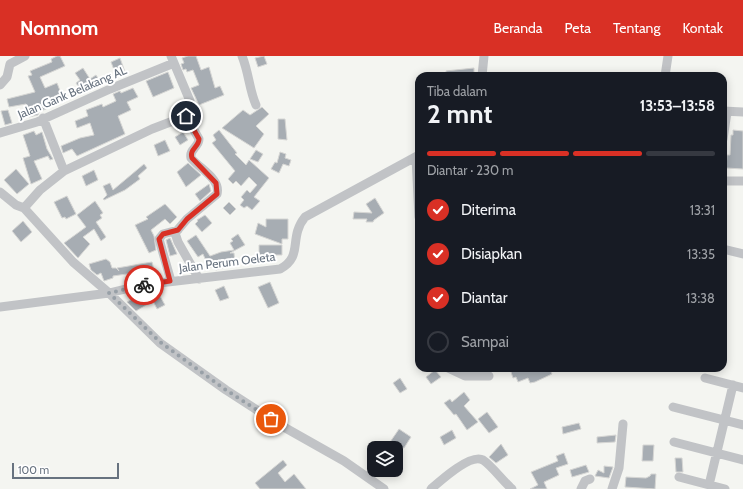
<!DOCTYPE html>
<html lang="id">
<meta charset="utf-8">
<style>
body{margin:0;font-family:Cabin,sans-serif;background:#242831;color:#f1f3f6;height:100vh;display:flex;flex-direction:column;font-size:15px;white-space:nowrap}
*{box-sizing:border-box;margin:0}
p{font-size:13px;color:#9ea1a6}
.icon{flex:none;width:22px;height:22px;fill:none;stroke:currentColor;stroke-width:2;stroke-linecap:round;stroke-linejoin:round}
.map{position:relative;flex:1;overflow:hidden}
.drawer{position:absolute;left:415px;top:16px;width:312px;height:300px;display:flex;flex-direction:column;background:#171b24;border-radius:12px;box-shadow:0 2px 10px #0003}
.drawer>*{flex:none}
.tools{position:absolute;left:367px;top:385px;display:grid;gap:8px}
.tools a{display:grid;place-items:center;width:36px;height:36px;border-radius:8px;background:#171b24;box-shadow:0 2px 10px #0003;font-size:20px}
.scale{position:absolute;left:12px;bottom:10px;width:107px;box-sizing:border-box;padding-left:4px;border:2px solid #67727f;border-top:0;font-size:11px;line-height:14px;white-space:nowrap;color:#67727f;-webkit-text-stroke:3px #fff;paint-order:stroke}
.pin{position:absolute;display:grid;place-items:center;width:34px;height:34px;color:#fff;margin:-17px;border:2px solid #fff;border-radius:50%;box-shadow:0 1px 4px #0007}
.courier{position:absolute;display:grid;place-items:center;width:40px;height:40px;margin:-20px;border:3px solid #d93025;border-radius:50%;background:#fff;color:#222;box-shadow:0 1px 5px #0007}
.overview em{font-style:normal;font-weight:700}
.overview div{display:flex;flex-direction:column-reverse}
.overview{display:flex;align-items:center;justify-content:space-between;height:68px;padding:0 12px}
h1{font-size:26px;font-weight:700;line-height:30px}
.bar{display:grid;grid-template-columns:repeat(4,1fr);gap:6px 4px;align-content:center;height:48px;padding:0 12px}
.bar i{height:5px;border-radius:3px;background:#363941}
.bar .active{background:#d93025}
.bar p{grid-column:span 4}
ol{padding:0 12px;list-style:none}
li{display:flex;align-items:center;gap:12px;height:44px}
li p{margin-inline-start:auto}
li .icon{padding:4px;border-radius:50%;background:#d93025;color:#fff;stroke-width:4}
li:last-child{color:#9ea1a6}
li i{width:22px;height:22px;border:2px solid #363941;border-radius:50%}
header{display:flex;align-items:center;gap:24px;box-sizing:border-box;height:56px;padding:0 20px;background:#d93025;color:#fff}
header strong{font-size:19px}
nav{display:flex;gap:22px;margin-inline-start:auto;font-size:14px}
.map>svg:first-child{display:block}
.building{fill:#a7adb3;stroke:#d6d6d4}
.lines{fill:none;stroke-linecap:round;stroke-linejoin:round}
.minor{stroke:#c1c3c6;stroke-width:9}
.done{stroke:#98a0a7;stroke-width:4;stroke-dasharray:0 7.2}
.route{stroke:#d93025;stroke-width:5}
.labels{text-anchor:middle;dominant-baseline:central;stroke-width:4;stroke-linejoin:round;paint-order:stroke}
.street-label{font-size:12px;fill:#67727f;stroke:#fff}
</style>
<header>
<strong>Nomnom</strong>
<nav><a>Beranda</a><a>Peta</a><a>Tentang</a><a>Kontak</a></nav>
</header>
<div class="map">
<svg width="743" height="433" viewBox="0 0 743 433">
<rect width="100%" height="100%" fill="#f4f5f1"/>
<path class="building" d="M57 0H60L65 10 40 21 45 32 57 27 64 45 39 56 38 59 29 61 26 48 9 51 7 43 35 36 28 20 32 19 30 15 52 6 51 3Z
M188 0H196L201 14 209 11 215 32 220 30 224 39 199 49 191 32 199 29 193 14 187 16 186 13 183 14 181 8 184 7 182 2Z
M264 0 267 8 258 11 255 2Z
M120 2 125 16 116 19 111 6Z
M83 12 90 23 96 19 99 24 85 33 84 31 80 33 76 27 80 24 75 17Z
M474 12V20H446V15Z
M168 16 174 32 153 41 146 25Z
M133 32 138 41 127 46 131 54 118 60 125 78 77 100 72 93 63 97 61 90 80 82 94 79 90 67 77 72 75 65 88 60 86 54 102 48 103 51 116 45 113 38 120 35 121 37Z
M262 51 269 58 256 70 264 78 254 92 222 72 243 54 250 59Z
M8 54 12 67 5 69 1 55Z
M278 63H285L287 84 278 83Z
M219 74 237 97 235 98 246 109 249 104 269 122 254 141 260 145 252 154 247 150 244 152 240 149 244 144 241 141 247 134 250 137 257 129 249 121 241 130 236 125 233 128 228 123 235 115 212 87 216 84 213 79Z
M733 74 743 75V113L726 112 727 99H730L731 79H733Z
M34 75 36 79 42 76 47 93 53 103 50 104 48 100 34 105 42 123 31 128 23 102 30 100 23 79Z
M183 76 188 84 180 89 175 81Z
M165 84 170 95 158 100 154 89Z
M256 94 263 98 258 106 250 103Z
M280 96 286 98 285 102 291 104 289 110 283 108 279 117 271 113 275 106 277 107Z
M188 107 201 119 186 131 177 116Z
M144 108 147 112 138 120 140 123 125 134 104 144 103 143 107 139 103 130 110 127 113 134Z
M16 113 29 128 17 138 4 124Z
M94 114 98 124 86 130 82 120Z
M209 128 211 135 200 145 195 138Z
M67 140 76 158 66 163 65 161 62 162 54 146Z
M375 142 384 157 374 164 373 166H366L367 163H353L354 156 372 157 366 148Z
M95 145 103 157 100 159 102 162 96 166 106 181 101 185 94 173 83 181 90 188 78 202 64 187 86 171 77 159Z
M229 146 236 153 230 159 223 152Z
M165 148 177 161 170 168 165 163 151 174 154 180 156 194 149 197 135 169 148 163 146 161Z
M205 159 212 167 202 176 195 168 198 165 197 164Z
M266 163H288V183H282V188L255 178 258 167 266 171Z
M23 165 32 176 21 186 12 175Z
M238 178 245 189 230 197H234L235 208 216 214 212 211 209 212 203 198 198 201 187 185 196 179 210 200 221 196 234 194 230 187 233 185 231 183Z
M170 182 177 198 170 200 166 184Z
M259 189H282V199H259Z
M106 203 110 206 112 212H116L119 215 117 212 152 206 154 214 113 220V222L104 225 101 217 97 219 91 214 89 208Z
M270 226 279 247 268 252 258 231Z
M224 230 229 242 220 245 215 234Z
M156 233 165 249 157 253 153 245 136 255 127 246 143 237Z
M513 312H549L552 318 535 326 530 327 528 322 518 326 516 321 513 322 511 316 514 315Z
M435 314 441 321 431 328 426 321Z
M400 322 407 333 400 337 393 327Z
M464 336 470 344 464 350 478 366 467 374 456 358 454 359 444 347 450 343 452 346Z
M487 356 498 371 489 377 478 363Z
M579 367 581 373 563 378 562 371Z
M399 373 411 381 404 392H386Z
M452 374 456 382 444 389 440 381Z
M616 379 615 386 597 387V381Z
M501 388 508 399 496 407 489 401Z
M643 389H654L653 405H642Z
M564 397 568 408 556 412 559 419 544 426 547 433H530L538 429 531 416 558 405 556 400Z
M675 402H682L683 416H676Z
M283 404 287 409 278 417 285 426 294 418 306 433H260L255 427Z
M586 409 589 416 572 421 570 414Z
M604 410 613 411 609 422 595 420 598 414 604 417Z
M651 418H656L655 433 625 431 626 421 646 422 650 420Z"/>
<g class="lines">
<path class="minor" d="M242 0C249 17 249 33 256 49
M482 20 484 0
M665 20 668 0
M0 29 7 21 10 8 25 0
M723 55 743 56
M186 60 199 83C199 91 189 93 191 102 200 113 221 123 217 138L187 163 175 177 178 186 199 223
M43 62 64 115
M0 77 37 66 110 33 174 7 171 0
M723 83 727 56
M416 101 419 161
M723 125H743
M0 136 16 149 24 152 73 206 109 237 160 287 226 334 282 370 344 405 384 433
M24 152 40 134 64 115 152 73 186 60 189 54 190 45 174 7
M723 193 743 198
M171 225 159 183 163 178 178 174
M0 251 109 237 142 229 280 213C304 200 288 182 305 161L419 99
M448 312 465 320H489
M705 322 743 332
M673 351 743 369
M674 386 743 404
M679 421 725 433
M709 429 733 329
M431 433C440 425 471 397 483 404 491 409 504 426 512 433
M581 433 585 425 590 423
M612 433 619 412 623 368"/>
</g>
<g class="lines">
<path class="done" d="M144 229 109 237 160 286 226 334 271 363"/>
<path class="route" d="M144 229 170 225 159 183 163 178 178 174 187 163 217 138 216 127 192 102C189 93 199 91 199 83L186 60"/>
</g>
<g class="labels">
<g class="street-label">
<text transform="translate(72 36) rotate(-23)">Jalan Gank Belakang AL</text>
<text transform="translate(227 206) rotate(-7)">Jalan Perum Oeleta</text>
</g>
</g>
</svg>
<div class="tools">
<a><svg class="icon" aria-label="layers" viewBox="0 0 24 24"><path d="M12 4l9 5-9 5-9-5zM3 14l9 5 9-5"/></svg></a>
</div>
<div class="scale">100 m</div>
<div class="pin" style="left:271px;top:363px;background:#ea580c"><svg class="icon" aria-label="bag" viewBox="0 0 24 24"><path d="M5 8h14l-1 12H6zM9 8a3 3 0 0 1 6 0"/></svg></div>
<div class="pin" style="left:186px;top:60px;background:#1f2937"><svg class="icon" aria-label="home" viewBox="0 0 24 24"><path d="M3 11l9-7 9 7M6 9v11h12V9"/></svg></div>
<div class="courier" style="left:144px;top:229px"><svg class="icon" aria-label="bike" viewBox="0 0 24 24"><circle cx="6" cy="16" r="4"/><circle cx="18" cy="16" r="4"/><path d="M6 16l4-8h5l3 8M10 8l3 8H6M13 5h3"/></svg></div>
<section class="drawer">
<div class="overview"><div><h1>2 mnt</h1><p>Tiba dalam</p></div><em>13:53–13:58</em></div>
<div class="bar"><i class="active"></i><i class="active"></i><i class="active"></i><i></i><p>Diantar · 230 m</p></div>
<ol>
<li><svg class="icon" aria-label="check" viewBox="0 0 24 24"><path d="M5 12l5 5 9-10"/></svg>Diterima<p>13:31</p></li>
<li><svg class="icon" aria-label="check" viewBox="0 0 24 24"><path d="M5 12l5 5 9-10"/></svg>Disiapkan<p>13:35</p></li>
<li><svg class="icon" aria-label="check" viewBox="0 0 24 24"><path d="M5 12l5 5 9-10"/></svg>Diantar<p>13:38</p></li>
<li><i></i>Sampai</li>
</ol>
</section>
</div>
